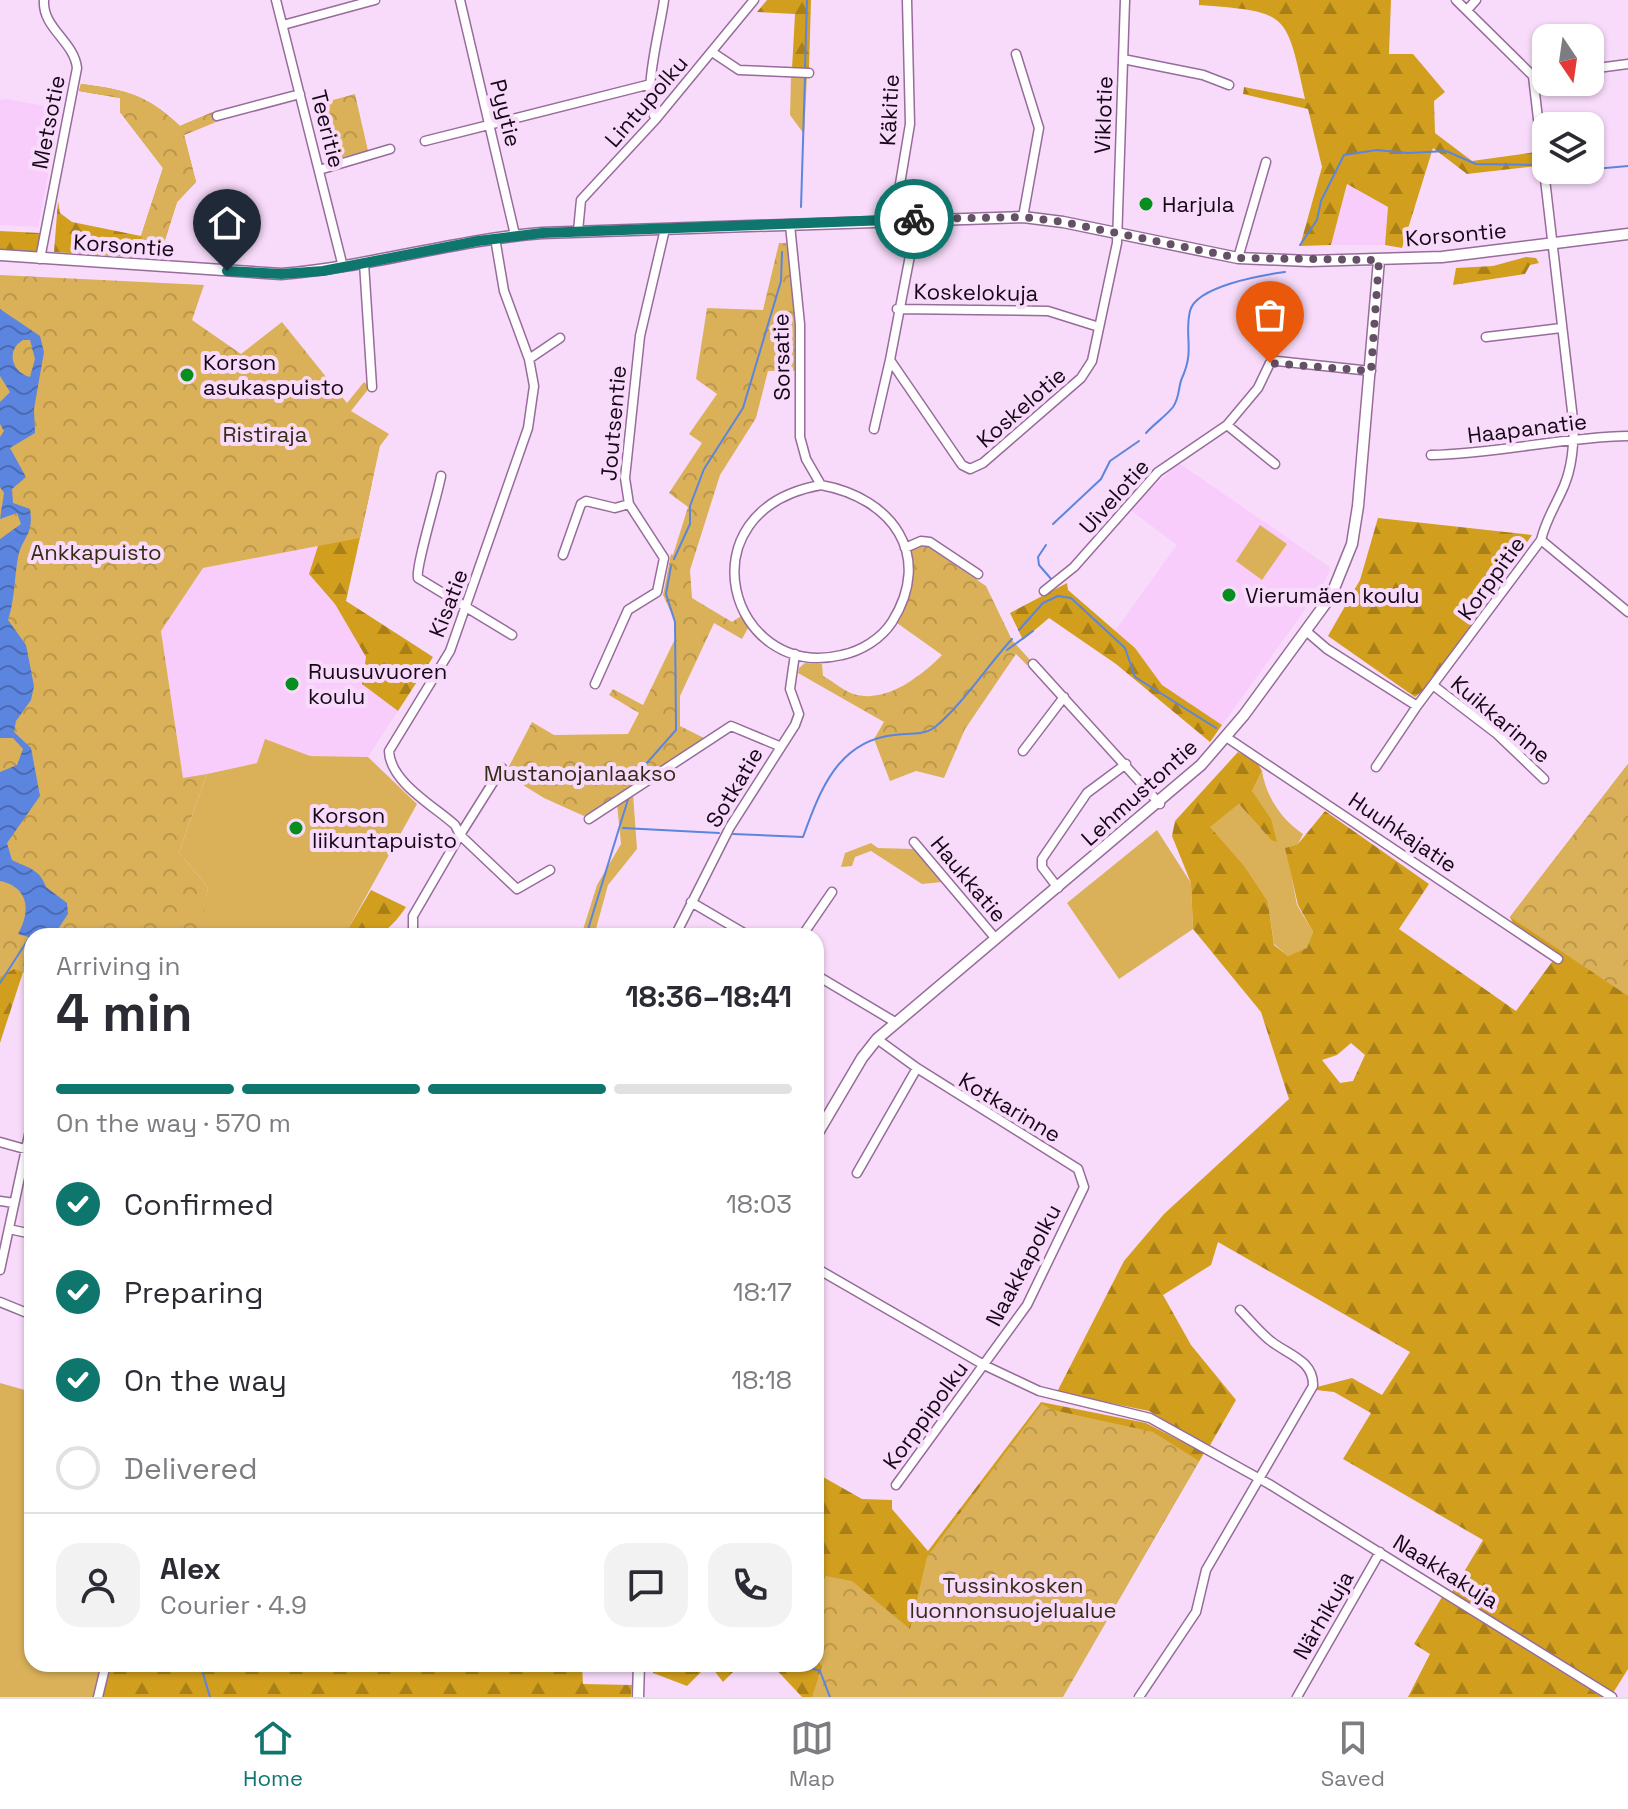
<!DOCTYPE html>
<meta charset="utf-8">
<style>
body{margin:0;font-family:"Space Grotesk",sans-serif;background:#f2f2f3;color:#2b2b33;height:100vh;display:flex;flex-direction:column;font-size:30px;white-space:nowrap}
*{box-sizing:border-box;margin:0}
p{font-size:26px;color:#7c7c81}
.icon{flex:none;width:44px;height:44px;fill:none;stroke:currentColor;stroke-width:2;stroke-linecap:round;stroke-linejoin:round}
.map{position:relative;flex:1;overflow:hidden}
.side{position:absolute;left:24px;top:928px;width:800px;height:744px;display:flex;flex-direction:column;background:#fff;border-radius:24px;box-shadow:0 2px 6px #0004}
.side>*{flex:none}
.needle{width:52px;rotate:167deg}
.fabs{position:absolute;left:1532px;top:24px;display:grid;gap:16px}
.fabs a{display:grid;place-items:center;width:72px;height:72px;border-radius:16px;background:#fff;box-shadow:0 2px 6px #0004;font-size:40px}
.pin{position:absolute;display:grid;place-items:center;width:68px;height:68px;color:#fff;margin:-82px -34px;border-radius:50% 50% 50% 0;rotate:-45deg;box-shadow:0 0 8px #0007}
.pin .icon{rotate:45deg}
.courier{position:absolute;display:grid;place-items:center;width:80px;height:80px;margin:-40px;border:6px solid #0f766e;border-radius:50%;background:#fff;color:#222;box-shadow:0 2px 10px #0007}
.overview em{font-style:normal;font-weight:800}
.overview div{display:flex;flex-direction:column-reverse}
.overview{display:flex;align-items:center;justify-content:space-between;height:136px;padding:0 32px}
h1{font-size:52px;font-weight:800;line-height:60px}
.bar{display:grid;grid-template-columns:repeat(4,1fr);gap:12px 8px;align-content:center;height:96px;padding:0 32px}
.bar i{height:10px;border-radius:6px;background:#e1e1e2}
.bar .selected{background:#0f766e}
.bar p{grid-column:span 4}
.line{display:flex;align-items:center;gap:20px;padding:0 32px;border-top:2px solid #e1e1e2}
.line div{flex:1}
.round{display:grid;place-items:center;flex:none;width:84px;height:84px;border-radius:24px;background:#f2f2f3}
ol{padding:0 32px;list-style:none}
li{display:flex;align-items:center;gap:24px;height:88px}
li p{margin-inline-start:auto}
li .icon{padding:8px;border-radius:50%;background:#0f766e;color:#fff;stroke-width:4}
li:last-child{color:#7c7c81}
li i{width:44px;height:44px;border:4px solid #e1e1e2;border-radius:50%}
.tabs{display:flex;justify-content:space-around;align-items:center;height:112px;border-top:2px solid #e1e1e2;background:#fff;font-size:22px;color:#7c7c81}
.tabs a{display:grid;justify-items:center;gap:4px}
.tabs .selected{color:#0f766e}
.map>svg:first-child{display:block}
.built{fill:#f8cdfb}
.grass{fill:#dab159}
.forest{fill:url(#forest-firs);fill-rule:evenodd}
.park{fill:url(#park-crowns)}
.water{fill:url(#water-waves);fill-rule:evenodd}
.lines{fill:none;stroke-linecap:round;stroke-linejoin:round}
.stream{stroke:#5b85de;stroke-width:2}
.minor-casing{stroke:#966c9a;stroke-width:11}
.major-casing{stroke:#966c9a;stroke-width:13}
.minor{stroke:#fff;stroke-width:8}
.major{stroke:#fff;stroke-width:10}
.done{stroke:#655166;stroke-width:8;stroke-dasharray:0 14.4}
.route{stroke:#0f766e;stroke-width:10}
.poi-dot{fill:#078e1e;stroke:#f8dbfa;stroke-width:3}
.labels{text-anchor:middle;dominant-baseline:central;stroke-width:8;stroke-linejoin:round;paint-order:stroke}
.street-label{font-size:22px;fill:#160617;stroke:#f8dbfa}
.poi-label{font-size:22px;fill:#160617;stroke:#f8dbfa;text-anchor:start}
.park-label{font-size:22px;fill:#352c18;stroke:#f8dbfa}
</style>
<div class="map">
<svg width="1628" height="1697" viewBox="0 0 1628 1697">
<defs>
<pattern id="forest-firs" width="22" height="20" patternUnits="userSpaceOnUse" patternTransform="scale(2)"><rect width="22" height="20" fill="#d19e1d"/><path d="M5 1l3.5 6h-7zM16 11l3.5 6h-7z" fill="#a97f19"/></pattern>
<pattern id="park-crowns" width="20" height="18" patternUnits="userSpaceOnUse" patternTransform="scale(2)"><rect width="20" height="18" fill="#dab159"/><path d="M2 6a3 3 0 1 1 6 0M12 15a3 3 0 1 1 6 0" fill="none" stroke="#ba974d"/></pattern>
<pattern id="water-waves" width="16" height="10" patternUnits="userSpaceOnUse" patternTransform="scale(2)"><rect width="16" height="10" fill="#5b85de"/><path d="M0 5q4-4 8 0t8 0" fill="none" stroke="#4a6bb3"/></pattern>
</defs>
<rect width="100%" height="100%" fill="#f8dbfa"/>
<path class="built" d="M7 99 61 109 38 227 0 225V100Z
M1347 184 1388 207 1385 245H1331Z
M1179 463 1331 568 1324 583 1222 725 1162 685 1135 648 1115 631 1177 545 1129 509Z
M360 538 346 601 433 657 368 757 310 756 266 740 257 763 183 779 161 631 203 568Z"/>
<path class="grass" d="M791 76 807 77 804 134 790 115Z
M1260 525 1287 544 1262 580 1236 561Z
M265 739 310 756 368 757 417 804 348 929 334 936 198 935 208 888 179 852 207 774 257 763Z
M1262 771C1266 797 1282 820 1303 834L1298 844 1286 848 1297 905 1313 932 1307 949 1288 956 1274 944 1268 902 1209 827 1239 804 1271 840 1252 791Z
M633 794 637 849 608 885 594 936H581L597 885 621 844 617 804Z
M1157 830 1191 883 1193 929 1119 979 1067 903Z
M871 843 878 848 914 849 942 882 922 884 871 851 855 857 852 866 841 867 845 853Z
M0 1383 32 1392V1664H101L93 1697H0Z"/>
<path class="forest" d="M767 0H811L809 69H792L795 14 757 12Z
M1199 0H1391L1389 54H1413L1445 92 1434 101 1435 133 1472 161 1536 152 1537 166 1467 174 1433 148 1402 248 1385 245 1388 207 1347 184 1331 245 1300 246 1322 167 1308 109 1243 94 1244 87 1305 99C1286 11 1288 12 1199 5Z
M81 84C126 90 146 94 180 126L213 112 218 121 184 135 196 182 177 202 164 243 144 241 133 257 54 252 58 201 60 213 72 222 141 236 163 168 120 112V98L79 91Z
M0 231 40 233 36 253 0 249Z
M1526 257 1536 258 1539 263 1530 265 1525 274 1453 285 1456 268 1493 266Z
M372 483 346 601 433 657 398 711 362 684 366 657 335 604 309 574 318 546Z
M1378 518 1532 535 1430 685 1415 697 1328 636 1360 580Z
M1067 583 1068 590 1135 648 1162 685 1222 725 1210 742 1116 664 1049 618 1023 640 1010 613Z
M1238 752 1256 761 1262 771 1252 791 1271 819 1277 842 1271 840 1239 804 1210 827 1244 866 1268 902 1274 945 1288 956 1307 948 1313 932 1298 905 1285 848 1298 844 1325 811 1429 884 1399 929 1516 1011 1557 955 1514 925 1510 917 1628 764V1669L1613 1693 1452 1592 1483 1540 1343 1459 1371 1413 1334 1392 1316 1390 1317 1387 1352 1378 1382 1395 1410 1352 1218 1242 1211 1265 1163 1295 1191 1345 1236 1400 1209 1447 1149 1411 1057 1392 1124 1261 1164 1214 1289 1099 1261 1012 1193 929 1191 883 1172 836 1175 821ZM1351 1043 1365 1055 1353 1081 1340 1083 1322 1060 1337 1055Z
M0 881 32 938V975L23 972 0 1043Z
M371 890 406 907C382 942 374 936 334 936L348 929Z
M1041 1402 1146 1423 1204 1453 1062 1697H802L771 1664H816V1572H819L816 1473 862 1499 892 1500V1509L928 1551Z
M1442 1597 1602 1697H1408L1430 1654 1414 1644Z
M110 1664H582L583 1684 632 1685 631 1697H103Z
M654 1664H741L723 1682 709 1664 687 1686 653 1673Z"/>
<path class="park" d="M81 84C126 90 146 94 180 126L213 112 218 121 184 135 196 182 177 202 164 243 144 241 141 236 163 168 120 112V98L79 91Z
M355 94 368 151 338 158 329 153 311 106Z
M779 243H787L795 318V371H768L756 418 720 475 690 570 692 598 732 622 741 616 748 628 742 639 714 623 680 696V726L704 738 584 816 544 798 505 774 532 722 554 735 628 734 639 713 609 695 613 689 643 705 675 639V621L663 595 671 554 673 555 688 507 669 493 702 443 689 434 717 394 696 379 707 308 763 310Z
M0 275 204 285 192 320 241 354 282 322 347 403 364 382 370 387 351 411 389 434 380 446 360 538 203 568 161 631 183 778 207 774 179 852 208 888 199 936H32V975L14 969 0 977Z
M919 546H927L986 586 1012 640 1031 661 1027 665 1016 654 965 729 944 778 916 771 890 781 874 739 884 722 798 673 799 668 805 663 822 664 823 676C833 681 846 693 857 695 889 702 922 675 942 655L897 623 908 595V550Z
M1628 764V996L1510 917Z
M1042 1404 1053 1410 1153 1432 1199 1461 1063 1697H812L822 1666 816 1659V1574L852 1581 910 1629 927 1557Z"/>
<path class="water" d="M0 309 40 336 44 352 34 409 35 433 10 448 26 477 12 489 13 503 30 509C34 535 23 536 18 557 14 580 15 599 8 620L26 645 34 686 31 700 16 721 14 732 31 748 40 796 7 843 12 860C28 868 40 869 46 887L67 903 68 914 56 932 32 938 18 934C31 911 29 887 0 881V772L17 765 23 749 13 738H0V539L21 524 17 513 0 519 4 493 0 487V437L4 431 0 424V402L10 392 0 376ZM23 340H30L35 359 30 377C11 372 6 350 23 340Z"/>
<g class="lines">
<path class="stream" d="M805 68 807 0
M1583 170 1628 166
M801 207 805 77
M1300 245 1317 220 1321 201 1344 155 1377 150 1408 153 1446 151 1476 164 1537 165
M1146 433C1154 424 1166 416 1173 407 1180 397 1178 387 1182 378 1195 350 1184 336 1190 311 1196 286 1263 275 1285 272
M1053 524 1101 479 1110 461 1139 441
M1046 545 1038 557 1039 565 1052 580
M674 559 690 524V506L704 469 743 408 781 281 782 252
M1019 630 1043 603 1058 596 1071 598 1125 648 1135 677 1216 728
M1007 650 1033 631
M630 782 676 730 675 622 666 594 671 566
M623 828 719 833
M733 834 803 837C820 790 838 741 894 735 908 733 923 736 935 727 962 705 988 665 1012 639
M586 936 629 796
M0 983 29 938
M196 1664 202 1670 210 1697
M800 1664 820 1671 830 1697"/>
<defs>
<path id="minor" d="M276 0 343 267
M460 0 515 235
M1467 10 1476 0
M283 25 375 0
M712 52 739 70 809 73
M1016 54 1039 128 1023 217
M1123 59 1203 75 1229 85
M1590 69 1628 64
M217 116 300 94
M656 119C640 100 661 26 664 0
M425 141 651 84
M319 170 390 149
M917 219 890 360 962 465 970 469 983 463 1081 378 1092 361 1117 243 1125 0
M894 220 910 124 907 0
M790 225 800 324V437L806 459 821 485C680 510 729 682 842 655 861 651 881 639 892 622 934 555 892 498 821 485
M578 231 581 200 656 119 754 0
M1238 258 1266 162
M40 259 77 68C74 41 42 28 44 0
M364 263 372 387
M897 309 1048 311 1099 327
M1486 337 1561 328
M529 359 560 338
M1227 425 1275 464
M874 429 890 360
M1431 455C1497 454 1561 437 1628 436
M441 476C438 494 415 568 418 578L512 635
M1541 540 1628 612
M905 548 921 541 930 542 978 574
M563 555 581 504 586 501 615 508 629 504
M1044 591 1074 567 1158 472 1227 425 1258 388 1270 363 1277 361 1371 371
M1306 631 1327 649 1417 706
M1033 664 1160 804
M595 684 628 610 657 592 664 558 629 504 625 478 640 336 665 229
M1434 686 1497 734 1544 779
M1226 737 1558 959
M1023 751 1064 697
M1376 767 1417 706 1541 540C1546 519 1556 505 1564 486 1572 467 1573 448 1574 428L1533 76 1456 0
M502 768 460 835 517 889 550 870
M589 819 731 726 779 746
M914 842 996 939
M1058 888 1042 867V859L1087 793 1126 764
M691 902 749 936
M413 936V916L460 835 455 825C434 806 390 782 389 751L450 651 528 428 534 386 529 359 504 291 495 238
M675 936 730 827 795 725 799 714 790 689 795 654
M802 936 832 892
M816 975 895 1022
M0 1142 32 1151
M857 1173 917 1068 877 1039
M0 1201 14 1203
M9 1229 32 1234
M816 1268 984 1365 1039 1391 1150 1418 1269 1484 1612 1697
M0 1270 32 1121
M0 1302 32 1315
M896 1485 1027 1305 1084 1187 1078 1169 917 1068
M98 1697 106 1664
M1139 1697 1196 1612 1206 1570 1313 1386C1314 1361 1289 1355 1272 1342 1260 1333 1250 1320 1240 1310
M1297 1697 1380 1552"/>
<path id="major" d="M0 255 281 274C369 267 454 240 542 233L1023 217 1063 222 1238 258 1309 261 1442 257 1628 234
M816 1136 862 1058 877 1039 1201 765 1244 715 1331 596 1352 544 1358 506 1379 260
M638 1697 639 1664"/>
</defs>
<use href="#minor" class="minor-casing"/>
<use href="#major" class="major-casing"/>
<use href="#minor" class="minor"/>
<use href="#major" class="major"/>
</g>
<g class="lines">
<path class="done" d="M914 219 1023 217 1063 222 1238 258 1379 260 1371 371 1270 363"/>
<path class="route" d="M227 271 281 274 323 271 478 241 542 233 914 219"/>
</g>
<g class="poi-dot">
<circle cx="1146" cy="204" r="8"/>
<circle cx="187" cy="375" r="8"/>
<circle cx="1229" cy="595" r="8"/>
<circle cx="292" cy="684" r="8"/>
<circle cx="296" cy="828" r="8"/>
</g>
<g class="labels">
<g class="street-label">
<text transform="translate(646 101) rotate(-49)">Lintupolku</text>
<text transform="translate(889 110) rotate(-87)">Käkitie</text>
<text transform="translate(506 113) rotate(76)">Pyytie</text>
<text transform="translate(1103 115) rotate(-88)">Viklotie</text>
<text transform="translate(48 122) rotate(-79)">Metsotie</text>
<text transform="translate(328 129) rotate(76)">Teeritie</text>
<text transform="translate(1456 234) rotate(-5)">Korsontie</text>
<text transform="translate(124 245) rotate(4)">Korsontie</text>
<text transform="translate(976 292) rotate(1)">Koskelokuja</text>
<text transform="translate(781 357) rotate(-91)">Sorsatie</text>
<text transform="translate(1021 407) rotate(-41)">Koskelotie</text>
<text transform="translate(613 423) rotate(-85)">Joutsentie</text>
<text transform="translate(1527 428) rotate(-7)">Haapanatie</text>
<text transform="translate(1114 496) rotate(-48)">Uivelotie</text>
<text transform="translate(1491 578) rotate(-54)">Korppitie</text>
<text transform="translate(448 603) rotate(-69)">Kisatie</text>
<text transform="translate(1501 719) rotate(40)">Kuikkarinne</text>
<text transform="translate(734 787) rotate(-59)">Sotkatie</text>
<text transform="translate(1139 792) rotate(-42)">Lehmustontie</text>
<text transform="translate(1403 832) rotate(34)">Huuhkajatie</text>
<text transform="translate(969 879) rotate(50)">Haukkatie</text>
<text transform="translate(1010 1107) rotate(31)">Kotkarinne</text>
<text transform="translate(1023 1265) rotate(-62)">Naakkapolku</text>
<text transform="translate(925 1415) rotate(-54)">Korppipolku</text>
<text transform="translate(1446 1571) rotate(32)">Naakkakuja</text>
<text transform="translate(1323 1615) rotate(-60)">Närhikuja</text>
</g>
<g class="poi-label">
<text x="1162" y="204">Harjula</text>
<text x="203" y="362">Korson<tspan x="203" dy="25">asukaspuisto</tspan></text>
<text x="1245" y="595">Vierumäen koulu</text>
<text x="308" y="671">Ruusuvuoren<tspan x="308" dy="25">koulu</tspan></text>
<text x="312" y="815">Korson<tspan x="312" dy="25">liikuntapuisto</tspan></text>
</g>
<g class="park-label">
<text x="265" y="434">Ristiraja</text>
<text x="96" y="552">Ankkapuisto</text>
<text x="580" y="773">Mustanojanlaakso</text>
<text x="1013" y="1585">Tussinkosken<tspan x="1013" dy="25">luonnonsuojelualue</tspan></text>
</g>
</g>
</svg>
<div class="fabs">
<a><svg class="needle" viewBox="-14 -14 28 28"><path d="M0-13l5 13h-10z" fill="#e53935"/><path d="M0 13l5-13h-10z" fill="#7c7c81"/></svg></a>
<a><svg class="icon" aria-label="layers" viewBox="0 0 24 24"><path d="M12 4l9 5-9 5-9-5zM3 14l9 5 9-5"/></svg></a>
</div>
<div class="pin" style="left:1270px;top:363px;background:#ea580c"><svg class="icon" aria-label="bag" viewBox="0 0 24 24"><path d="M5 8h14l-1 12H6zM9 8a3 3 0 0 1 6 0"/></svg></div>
<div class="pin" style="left:227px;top:271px;background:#1f2937"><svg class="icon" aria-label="home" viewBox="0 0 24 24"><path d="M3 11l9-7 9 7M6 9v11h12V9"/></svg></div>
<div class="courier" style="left:914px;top:219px"><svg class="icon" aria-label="bike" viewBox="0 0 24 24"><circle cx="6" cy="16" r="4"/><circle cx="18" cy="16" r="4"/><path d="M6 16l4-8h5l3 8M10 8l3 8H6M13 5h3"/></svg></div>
<section class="side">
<div class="overview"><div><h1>4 min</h1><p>Arriving in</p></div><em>18:36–18:41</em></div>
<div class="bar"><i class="selected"></i><i class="selected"></i><i class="selected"></i><i></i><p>On the way · 570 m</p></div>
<ol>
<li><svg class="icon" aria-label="check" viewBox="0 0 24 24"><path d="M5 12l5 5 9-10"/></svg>Confirmed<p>18:03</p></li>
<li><svg class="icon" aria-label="check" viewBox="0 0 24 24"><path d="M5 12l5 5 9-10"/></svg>Preparing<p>18:17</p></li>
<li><svg class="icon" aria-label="check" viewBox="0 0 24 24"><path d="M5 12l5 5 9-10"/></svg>On the way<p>18:18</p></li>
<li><i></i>Delivered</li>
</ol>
<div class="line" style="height:144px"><a class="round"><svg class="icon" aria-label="person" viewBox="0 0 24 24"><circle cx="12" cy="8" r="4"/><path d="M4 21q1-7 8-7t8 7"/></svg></a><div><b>Alex</b><p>Courier · 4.9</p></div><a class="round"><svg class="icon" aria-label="chat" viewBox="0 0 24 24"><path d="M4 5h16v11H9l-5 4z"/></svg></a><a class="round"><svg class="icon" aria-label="phone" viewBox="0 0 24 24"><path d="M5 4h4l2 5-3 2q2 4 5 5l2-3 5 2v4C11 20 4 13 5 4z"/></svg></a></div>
</section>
</div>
<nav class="tabs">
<a class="selected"><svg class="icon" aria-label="home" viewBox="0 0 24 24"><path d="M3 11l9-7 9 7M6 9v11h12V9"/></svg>Home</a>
<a><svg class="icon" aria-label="map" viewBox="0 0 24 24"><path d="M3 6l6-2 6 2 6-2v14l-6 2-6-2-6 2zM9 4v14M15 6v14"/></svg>Map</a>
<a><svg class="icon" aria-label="saved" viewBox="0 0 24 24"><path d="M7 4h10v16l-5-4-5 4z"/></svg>Saved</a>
</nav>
